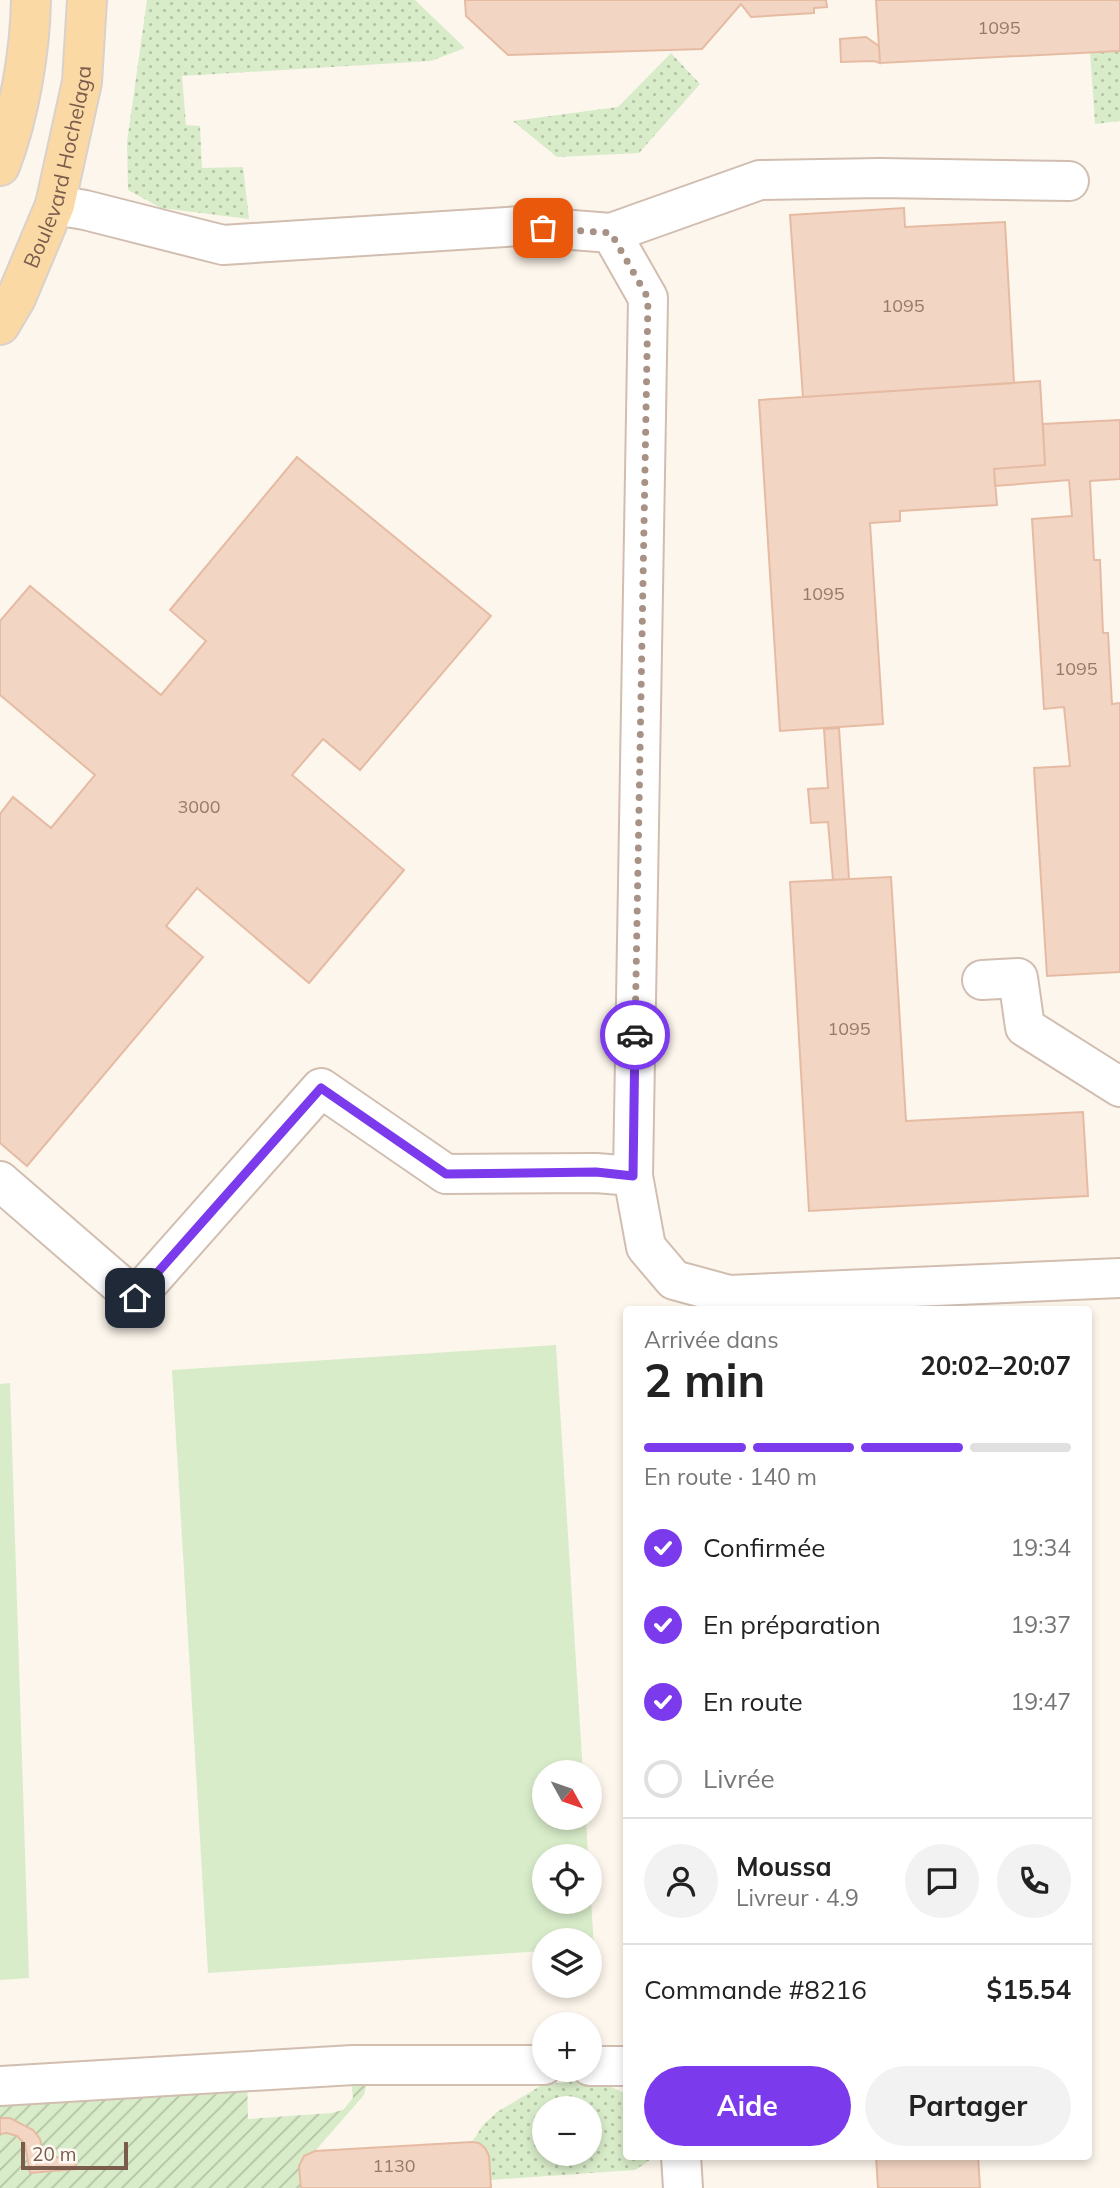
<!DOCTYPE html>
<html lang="fr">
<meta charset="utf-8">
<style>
body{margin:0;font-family:Mulish,sans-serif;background:#f2f2f2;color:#222;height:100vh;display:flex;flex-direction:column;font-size:26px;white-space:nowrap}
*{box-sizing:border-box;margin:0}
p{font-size:23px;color:#767676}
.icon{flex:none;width:38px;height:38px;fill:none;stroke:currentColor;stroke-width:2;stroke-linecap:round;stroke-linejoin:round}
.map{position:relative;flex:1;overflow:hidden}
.side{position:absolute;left:623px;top:1306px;width:469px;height:854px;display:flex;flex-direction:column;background:#fff;border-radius:7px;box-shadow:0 4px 10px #0003}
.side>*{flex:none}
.needle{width:46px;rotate:130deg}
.controls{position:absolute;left:532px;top:1760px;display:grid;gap:14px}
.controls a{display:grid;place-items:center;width:70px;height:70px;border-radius:50%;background:#fff;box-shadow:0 4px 10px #0003;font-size:35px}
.scale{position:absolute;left:21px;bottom:18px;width:107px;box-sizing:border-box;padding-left:7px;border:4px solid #7a5c4d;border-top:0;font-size:19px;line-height:24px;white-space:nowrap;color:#7a5c4d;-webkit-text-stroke:5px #fffaf3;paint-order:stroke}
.pin{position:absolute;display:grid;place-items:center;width:60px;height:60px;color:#fff;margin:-30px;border-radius:14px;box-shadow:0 4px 10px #0006}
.courier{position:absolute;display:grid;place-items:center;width:70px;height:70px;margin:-35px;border:5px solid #7c3aed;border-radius:50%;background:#fff;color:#222;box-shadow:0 2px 9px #0007}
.overview em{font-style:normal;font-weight:700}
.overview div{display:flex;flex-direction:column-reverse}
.overview{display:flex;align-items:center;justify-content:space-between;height:119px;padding:0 21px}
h1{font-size:46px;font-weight:700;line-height:52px}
.bar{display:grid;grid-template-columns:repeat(4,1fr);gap:10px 7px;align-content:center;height:84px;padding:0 21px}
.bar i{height:9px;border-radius:5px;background:#e0e0e0}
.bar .active{background:#7c3aed}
.bar p{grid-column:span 4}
.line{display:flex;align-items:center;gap:18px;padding:0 21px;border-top:2px solid #e0e0e0}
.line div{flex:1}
.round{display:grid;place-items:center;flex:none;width:74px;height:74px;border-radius:37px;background:#f2f2f2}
ol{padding:0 21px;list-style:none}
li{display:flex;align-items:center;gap:21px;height:77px}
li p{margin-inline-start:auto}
li .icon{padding:7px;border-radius:50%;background:#7c3aed;color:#fff;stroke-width:4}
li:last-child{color:#767676}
li i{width:38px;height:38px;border:4px solid #e0e0e0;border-radius:50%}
.primary-button{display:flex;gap:14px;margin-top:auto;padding:14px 21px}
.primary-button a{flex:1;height:80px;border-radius:42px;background:#7c3aed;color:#fff;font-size:28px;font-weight:700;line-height:80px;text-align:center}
.primary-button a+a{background:#f2f2f2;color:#222}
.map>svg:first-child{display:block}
.grass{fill:url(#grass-dots);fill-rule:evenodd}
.garden{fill:url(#garden-furrows)}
.pitch{fill:#d8ecc9}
.building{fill:#f3d5c3;stroke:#e6bba3;stroke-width:2}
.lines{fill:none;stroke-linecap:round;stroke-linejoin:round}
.minor-casing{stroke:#d1beb0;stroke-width:42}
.major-casing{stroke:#dad1cd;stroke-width:42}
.minor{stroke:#fff;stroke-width:38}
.major{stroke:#fbd9a5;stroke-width:38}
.done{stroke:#a89285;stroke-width:7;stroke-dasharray:0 12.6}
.route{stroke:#7c3aed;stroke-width:9}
.labels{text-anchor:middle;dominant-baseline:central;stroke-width:5;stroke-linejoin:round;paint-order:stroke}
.number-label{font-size:18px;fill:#987a6a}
.street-label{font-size:21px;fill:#7a5c4d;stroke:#fffaf3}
</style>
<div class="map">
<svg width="1120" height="2188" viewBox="0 0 1120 2188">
<defs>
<pattern id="grass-dots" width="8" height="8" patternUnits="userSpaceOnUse" patternTransform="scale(1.75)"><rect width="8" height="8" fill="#d8ecc9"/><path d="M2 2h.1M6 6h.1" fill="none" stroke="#b4c2a5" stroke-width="1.8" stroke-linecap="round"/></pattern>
<pattern id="garden-furrows" width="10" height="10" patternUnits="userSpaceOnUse" patternTransform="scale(1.75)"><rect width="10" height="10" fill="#d8ecc9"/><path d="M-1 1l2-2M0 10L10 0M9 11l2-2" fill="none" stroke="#b4c2a5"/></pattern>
</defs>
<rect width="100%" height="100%" fill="#fdf6ec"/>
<path class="grass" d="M147 0H415L465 48 431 61 182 76 186 125 200 126 202 168 243 167 249 219 161 208 128 190 127 142Z
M1090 51H1120V121L1095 124Z
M671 53 700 84 639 153 557 157 513 121 618 107Z
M576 2081 603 2083 626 2094V2156H652L649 2161 635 2170 490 2180C490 2165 492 2145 472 2142L483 2125 497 2112 542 2085ZM544 2109H590V2154H544Z"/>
<path class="garden" d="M247 2071 248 2119 331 2113 343 2110 353 2098 350 2072 367 2083 364 2095 315 2151C296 2160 299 2169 301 2188H0V2094Z"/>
<path class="pitch" d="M556 1345 583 1773H544V1818H586L588 1857H544V1902H590V1884L594 1948 590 1949V1941H544V1951L208 1973 172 1370Z
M10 1383 29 1978 0 1980V1384Z"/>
<path class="building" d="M465 0H826L827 7 814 8V13L751 17 741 4 702 49 508 55 466 16Z
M876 0H1120V51L880 63Z
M866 37 879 46 880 63 874 61 841 62 840 39Z
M904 208 905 227 1005 222 1014 383 803 397 790 215Z
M1040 381 1045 465 994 469 997 505 900 511V521L870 523 883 724 780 731 759 400Z
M1120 420V479L1090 481 1094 560H1100L1103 633H1108L1112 704 1120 703V972L1047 976 1034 768 1070 766 1064 707 1044 709 1032 519 1072 516 1069 480 995 486 994 469 1045 465 1043 424Z
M297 457 491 616 360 770 323 739 292 775 404 870 309 983 197 888 166 926 203 957 27 1166 0 1143V814L13 797 51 828 95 775 0 695V621L30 586 161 695 206 641 170 610Z
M839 728 849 879 833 880 828 822 811 823 808 789 828 788 824 729Z
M891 877 906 1121 1083 1112 1088 1196 809 1211 790 882Z
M0 2118H10L33 2130 40 2139 44 2159 75 2155 76 2169 30 2173 25 2144 17 2136 7 2133 0 2134Z
M472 2142 479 2143 485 2148 489 2156 491 2188H301L299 2166 304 2156 315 2151Z
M876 2156H978L980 2188H878Z"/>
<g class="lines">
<defs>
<path id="minor" d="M55 205 85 210 223 245 521 226 611 233 648 298 633 1176
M611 233 760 180 880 178 1069 181
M982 980 1018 978 1025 1027 1120 1087
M0 1181 135 1298 321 1088 446 1174 596 1173 633 1176 646 1247 674 1280 729 1295 1120 1278
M590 2066H626
M0 2086 353 2065H544
M681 2156 683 2188"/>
<g id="major">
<path d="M0 166C19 117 30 52 31 0"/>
<path id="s1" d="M0 325 16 298 55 205 82 82 87 0"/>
</g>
</defs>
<use href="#minor" class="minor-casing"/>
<use href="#major" class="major-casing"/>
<use href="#minor" class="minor"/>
<use href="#major" class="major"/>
</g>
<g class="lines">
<path class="done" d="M543 228 611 233 648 298 635 1035"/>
<path class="route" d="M135 1298 321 1088 446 1174 596 1172 633 1176 635 1035"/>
</g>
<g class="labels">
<g class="number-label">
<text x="999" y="27">1095</text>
<text x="903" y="305">1095</text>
<text x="823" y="593">1095</text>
<text x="1076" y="668">1095</text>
<text x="199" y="806">3000</text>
<text x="849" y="1028">1095</text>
<text x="394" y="2165">1130</text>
</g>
<g class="street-label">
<text stroke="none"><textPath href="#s1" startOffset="170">Boulevard Hochelaga</textPath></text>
</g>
</g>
</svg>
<div class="controls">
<a><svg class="needle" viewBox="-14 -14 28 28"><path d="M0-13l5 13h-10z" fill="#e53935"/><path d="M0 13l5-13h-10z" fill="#767676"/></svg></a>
<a><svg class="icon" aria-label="locate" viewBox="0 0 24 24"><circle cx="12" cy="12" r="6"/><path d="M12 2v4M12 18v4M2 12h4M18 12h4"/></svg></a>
<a><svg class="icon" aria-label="layers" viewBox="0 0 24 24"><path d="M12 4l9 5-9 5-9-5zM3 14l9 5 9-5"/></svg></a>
<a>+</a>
<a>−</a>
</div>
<div class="scale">20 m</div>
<div class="pin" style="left:543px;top:228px;background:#ea580c"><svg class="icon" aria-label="bag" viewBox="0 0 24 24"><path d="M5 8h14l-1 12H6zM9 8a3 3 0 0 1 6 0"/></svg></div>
<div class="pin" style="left:135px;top:1298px;background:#1f2937"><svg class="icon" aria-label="home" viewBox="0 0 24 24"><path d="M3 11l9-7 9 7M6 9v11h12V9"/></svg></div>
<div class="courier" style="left:635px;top:1035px"><svg class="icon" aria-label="car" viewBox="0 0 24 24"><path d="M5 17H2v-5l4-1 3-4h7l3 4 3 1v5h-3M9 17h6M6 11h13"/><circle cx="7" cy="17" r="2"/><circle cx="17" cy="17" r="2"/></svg></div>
<section class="side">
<div class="overview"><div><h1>2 min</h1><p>Arrivée dans</p></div><em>20:02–20:07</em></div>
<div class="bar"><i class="active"></i><i class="active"></i><i class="active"></i><i></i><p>En route · 140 m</p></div>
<ol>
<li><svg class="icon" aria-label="check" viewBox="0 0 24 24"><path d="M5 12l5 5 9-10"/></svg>Confirmée<p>19:34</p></li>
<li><svg class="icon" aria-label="check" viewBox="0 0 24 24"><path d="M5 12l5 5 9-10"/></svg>En préparation<p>19:37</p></li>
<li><svg class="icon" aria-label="check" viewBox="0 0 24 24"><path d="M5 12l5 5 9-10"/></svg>En route<p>19:47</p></li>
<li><i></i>Livrée</li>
</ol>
<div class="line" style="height:126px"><a class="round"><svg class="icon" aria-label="person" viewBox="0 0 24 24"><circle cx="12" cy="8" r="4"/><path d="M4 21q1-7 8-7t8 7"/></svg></a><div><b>Moussa</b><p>Livreur · 4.9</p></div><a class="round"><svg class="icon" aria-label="chat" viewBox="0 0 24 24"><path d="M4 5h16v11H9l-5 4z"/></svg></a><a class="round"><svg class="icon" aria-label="phone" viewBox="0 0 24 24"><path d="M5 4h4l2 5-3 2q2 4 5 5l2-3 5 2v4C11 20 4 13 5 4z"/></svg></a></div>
<div class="line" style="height:91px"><div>Commande #8216</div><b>$15.54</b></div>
<div class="primary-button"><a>Aide</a><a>Partager</a></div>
</section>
</div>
